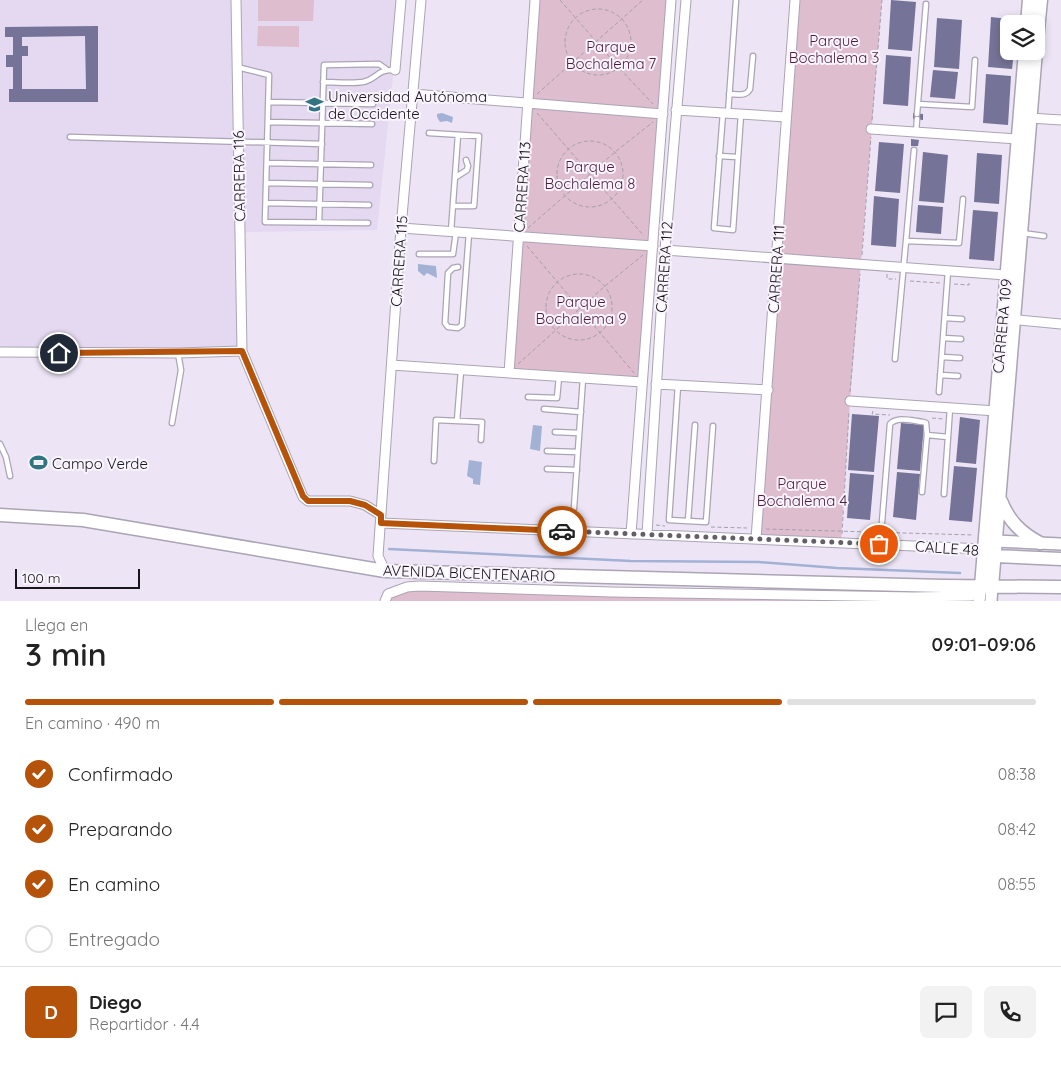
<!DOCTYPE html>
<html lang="es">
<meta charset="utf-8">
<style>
body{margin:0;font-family:Quicksand,sans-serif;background:#f2f2f2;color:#222;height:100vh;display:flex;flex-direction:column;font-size:19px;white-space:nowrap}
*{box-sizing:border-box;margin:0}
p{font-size:16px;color:#767676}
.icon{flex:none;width:28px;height:28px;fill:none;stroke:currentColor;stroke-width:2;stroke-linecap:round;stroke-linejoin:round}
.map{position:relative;height:601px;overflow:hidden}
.details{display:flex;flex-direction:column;background:#fff;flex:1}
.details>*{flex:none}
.tools{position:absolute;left:1000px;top:15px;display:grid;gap:10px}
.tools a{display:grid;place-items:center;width:45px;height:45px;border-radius:8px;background:#fff;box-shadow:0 2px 8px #0003;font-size:25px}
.scale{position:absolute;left:15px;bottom:12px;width:125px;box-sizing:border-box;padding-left:5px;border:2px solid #18151b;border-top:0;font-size:14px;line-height:18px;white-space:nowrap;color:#18151b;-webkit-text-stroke:4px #f9f4fe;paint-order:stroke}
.pin{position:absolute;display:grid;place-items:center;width:42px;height:42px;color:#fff;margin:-21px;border:2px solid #fff;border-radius:50%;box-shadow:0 1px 5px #0007}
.courier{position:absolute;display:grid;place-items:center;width:50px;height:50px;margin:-25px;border:4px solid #b45309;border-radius:50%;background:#fff;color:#222;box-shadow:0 1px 6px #0007}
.overview em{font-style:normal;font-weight:600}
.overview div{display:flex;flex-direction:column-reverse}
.overview{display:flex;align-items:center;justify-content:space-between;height:85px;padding:0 25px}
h1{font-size:32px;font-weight:600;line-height:38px}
.bar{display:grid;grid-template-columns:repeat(4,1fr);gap:8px 5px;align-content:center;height:60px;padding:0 25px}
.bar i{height:6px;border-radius:4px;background:#e0e0e0}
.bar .selected{background:#b45309}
.bar p{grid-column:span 4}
.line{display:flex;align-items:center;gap:12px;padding:0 25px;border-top:1px solid #e0e0e0}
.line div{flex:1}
.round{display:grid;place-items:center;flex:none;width:52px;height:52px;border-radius:8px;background:#f2f2f2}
ol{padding:0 25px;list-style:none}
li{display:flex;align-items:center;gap:15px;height:55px}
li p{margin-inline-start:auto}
li .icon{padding:5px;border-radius:50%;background:#b45309;color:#fff;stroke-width:4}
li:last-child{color:#767676}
li i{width:28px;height:28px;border:2px solid #e0e0e0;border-radius:50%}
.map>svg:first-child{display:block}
.built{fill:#e4d9f1}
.green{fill:#debdcf}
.water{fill:#a3b1d5}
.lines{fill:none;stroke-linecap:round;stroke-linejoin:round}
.stream{stroke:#a3b1d5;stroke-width:2.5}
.building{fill:#757397;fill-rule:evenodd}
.service-casing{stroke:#aba4b4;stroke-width:7}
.minor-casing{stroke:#aba4b4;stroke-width:11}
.tertiary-casing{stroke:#aba4b4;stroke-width:14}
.secondary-casing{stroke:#aba4b4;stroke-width:15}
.path{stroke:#a59fac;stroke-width:1;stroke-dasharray:4 2.5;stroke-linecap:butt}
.service{stroke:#fff;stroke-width:4.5}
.minor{stroke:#fff;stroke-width:9}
.tertiary{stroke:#fff;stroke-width:11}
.secondary{stroke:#fff;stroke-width:12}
.done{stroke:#635e68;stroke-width:5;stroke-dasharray:0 9}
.route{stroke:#b45309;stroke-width:6}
.labels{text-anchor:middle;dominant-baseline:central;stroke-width:4;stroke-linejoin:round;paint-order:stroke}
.park-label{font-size:15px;fill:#4e1d3c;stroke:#f9f4fe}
.poi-label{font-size:15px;fill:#18151b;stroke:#f9f4fe;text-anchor:start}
.street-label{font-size:15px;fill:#18151b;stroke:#f9f4fe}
</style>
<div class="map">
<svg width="1061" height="601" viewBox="0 0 1061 601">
<rect width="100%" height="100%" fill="#ede5f6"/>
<path class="built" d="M0 0H401L377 230 248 232 241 235 242 351 0 352Z"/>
<path class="green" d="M258 0H314L313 21H258Z
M535 0H671L642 382 509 373Z
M795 0H882L850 401 841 542 756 539Z
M258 26H299V47L257 46Z
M407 587 833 596V601H385Z"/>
<path class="water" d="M442 113 453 117 452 123 447 121 440 122 437 117V114Z
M418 264 436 266 437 278 427 273 424 276 418 271Z
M533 425 542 426 540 451 530 449Z
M469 460 482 462 480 485 473 484V479L467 476Z"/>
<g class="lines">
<path class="stream" d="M389 549 631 561 759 562 837 568 960 573"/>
</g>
<path class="building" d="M891 0 916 2 912 51 888 49Z
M991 17 1016 20V24H1009V51H1014L1012 69 988 67Z
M937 18 962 20 959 69 934 67Z
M98 26V102H9V89H13V67H6V55H13V37H5V27ZM85 36 86 89H22V56H28V46H22V37Z
M886 55 911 57 908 106 883 104Z
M933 70 958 72 955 99 930 97Z
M986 74 1011 76 1008 125 983 123Z
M913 113 923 114V120L913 119Z
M911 139 919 140 918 146H911Z
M879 142 904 144 900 193 875 191Z
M923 152 948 155 944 203 919 201Z
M977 153 1002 155 999 204 974 202Z
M874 196 899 199 896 247 871 245Z
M918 205 943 207 941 234 916 232Z
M973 210 998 212 994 261 969 259Z
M852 414 879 416 874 472 848 470Z
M960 417 980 420 976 464 956 462Z
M901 423 924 425 920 471 897 469Z
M954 466 977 468 972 522 949 520Z
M897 472 920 474 916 520 893 517Z
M850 473 874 475 870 520 847 518Z"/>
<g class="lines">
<defs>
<path id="service" d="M237 67 269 75 265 222 368 223
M323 82C336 82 351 84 363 82 378 79 376 69 395 70
M729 94C737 94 746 97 750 89L753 56
M269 102 373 104
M918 104 972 107 975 60
M723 113 714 228 733 230 741 114
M728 114 736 0
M917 114 926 4
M268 122 372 124
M429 133 479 136 474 206H454
M916 133 917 119
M70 137 322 144
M914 150 906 241 959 243 963 199
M719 156 737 157
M267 163 371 165
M456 177 467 170 468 166 466 160
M266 183 370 185
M266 203 369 205
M319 222 324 65 379 64 386 69
M451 231 458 135
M1022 233 1044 236
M419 254H453L456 232
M458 267 453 268 448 273 445 323 448 327 458 328 462 325 469 233
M945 318 962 319
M943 338 961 339
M942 357 960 358
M895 359 906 241
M940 375 958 376
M678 385 669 520 706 522 713 426
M939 392 948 271
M528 397 557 398 559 377
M544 409 581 412
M457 421 461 370
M172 423 181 370 178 353
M555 432 579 433
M927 435 948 437
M0 444 6 457 10 476
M547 451 578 452
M434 461 436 420 482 422 481 440
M547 469 577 470
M944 494 950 408
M574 508 583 378
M688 521 695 425
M882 522 890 424C897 416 913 421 923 422L926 423 927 435 922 492"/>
<path id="minor" d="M236 0 242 351 303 497 308 501H350L365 505 381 515
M395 70 401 0
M413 94 663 114
M676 110 786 117
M1030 118 1061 120
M871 129 1017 139
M401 228 653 246
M665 250 1006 275
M1009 319 1061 324
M0 352 178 353 242 351
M392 365 642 382
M509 373 535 0
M656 384 768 390
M850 401 996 411
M381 523 984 549
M631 534 671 0
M647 534 665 250 686 0
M756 539 795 0
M385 571 378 556 401 228 421 0
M385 601 388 594 407 587 419 586 611 592 914 597 971 596 981 586"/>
<path id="tertiary" d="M990 545 996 541 1061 544
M979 601 981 586
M991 601 992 587"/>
<path id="secondary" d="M1027 24 1029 0
M1036 50 1041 0
M1001 501C1009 521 1021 533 1040 543
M0 515 83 520 385 571 943 586 1061 587
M988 551 995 556 1061 559
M981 586 1025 51
M992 587 1036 51"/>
</defs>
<use href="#service" class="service-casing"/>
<use href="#minor" class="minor-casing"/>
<use href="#tertiary" class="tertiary-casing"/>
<use href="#secondary" class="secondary-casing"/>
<path class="path" d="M560 0 619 68 653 104
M565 42a33 33 0 1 1 66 0a33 33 0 1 1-66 0Z
M537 94 643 0
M537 113 644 236
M872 120 882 0
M557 174a33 33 0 1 1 66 0a33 33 0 1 1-66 0Z
M528 228 615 152 653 122
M527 246 634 373
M862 255 871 137
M546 307a33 33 0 1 1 66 0a33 33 0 1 1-66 0Z
M887 274V279H896
M910 281 940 283
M954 284 969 285V281
M518 364 605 286 643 255
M850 392 860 274
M873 411 872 414 890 415
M932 418 943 419
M656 525 665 526
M711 527 747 528
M766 529 974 535
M842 534 849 411"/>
<use href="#service" class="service"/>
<use href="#minor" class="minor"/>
<use href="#tertiary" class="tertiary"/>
<use href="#secondary" class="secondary"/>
</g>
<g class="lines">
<path class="done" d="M562 531 879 544"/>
<path class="route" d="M59 353 242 351 303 496 308 501H350L365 505 381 515V523L562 531"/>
</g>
<defs>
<symbol id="university-bare" viewBox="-9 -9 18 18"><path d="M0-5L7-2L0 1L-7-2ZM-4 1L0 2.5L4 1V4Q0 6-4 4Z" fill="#2f7582" stroke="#f9f4fe" stroke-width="2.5" paint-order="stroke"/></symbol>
<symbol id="stadium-bare" viewBox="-9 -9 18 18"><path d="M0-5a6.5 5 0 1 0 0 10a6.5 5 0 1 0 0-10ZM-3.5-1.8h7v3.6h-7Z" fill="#2f7582" stroke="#f9f4fe" stroke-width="2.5" paint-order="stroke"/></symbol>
</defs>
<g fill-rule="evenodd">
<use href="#university-bare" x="302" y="92" width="25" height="25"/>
<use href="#stadium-bare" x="26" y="450" width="25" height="25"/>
</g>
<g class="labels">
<g class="park-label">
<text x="834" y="40">Parque<tspan x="834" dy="17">Bochalema 3</tspan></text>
<text x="611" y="46">Parque<tspan x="611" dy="17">Bochalema 7</tspan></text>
<text x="590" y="166">Parque<tspan x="590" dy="17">Bochalema 8</tspan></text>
<text x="581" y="301">Parque<tspan x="581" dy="17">Bochalema 9</tspan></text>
<text x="802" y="483">Parque<tspan x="802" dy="17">Bochalema 4</tspan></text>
</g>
<g class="poi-label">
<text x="328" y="96">Universidad Autónoma<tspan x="328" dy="17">de Occidente</tspan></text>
<text x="52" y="463">Campo Verde</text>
</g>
<g class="street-label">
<text transform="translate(239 176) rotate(-91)">CARRERA 116</text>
<text transform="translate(522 187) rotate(-86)">CARRERA 113</text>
<text transform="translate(399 261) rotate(-86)">CARRERA 115</text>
<text transform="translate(664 267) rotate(-86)">CARRERA 112</text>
<text transform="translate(776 269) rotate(-86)">CARRERA 111</text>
<text transform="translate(1002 326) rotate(-85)">CARRERA 109</text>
<text transform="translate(947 548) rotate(4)">CALLE 48</text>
<text transform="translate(469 573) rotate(2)">AVENIDA BICENTENARIO</text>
</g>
</g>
</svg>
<div class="tools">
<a><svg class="icon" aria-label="layers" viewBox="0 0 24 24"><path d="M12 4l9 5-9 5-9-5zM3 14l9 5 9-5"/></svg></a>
</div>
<div class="scale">100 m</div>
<div class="pin" style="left:879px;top:544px;background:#ea580c"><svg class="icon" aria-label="bag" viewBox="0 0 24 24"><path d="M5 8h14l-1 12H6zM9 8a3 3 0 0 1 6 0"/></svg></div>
<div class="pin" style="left:59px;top:353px;background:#1f2937"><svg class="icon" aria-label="home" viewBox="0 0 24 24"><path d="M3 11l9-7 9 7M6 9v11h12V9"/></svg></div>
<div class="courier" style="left:562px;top:531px"><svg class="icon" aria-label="car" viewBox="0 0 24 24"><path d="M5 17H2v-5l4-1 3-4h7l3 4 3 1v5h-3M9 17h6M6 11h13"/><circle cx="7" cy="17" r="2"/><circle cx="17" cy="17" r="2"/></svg></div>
</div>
<section class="details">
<div class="overview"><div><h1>3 min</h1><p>Llega en</p></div><em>09:01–09:06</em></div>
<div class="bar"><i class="selected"></i><i class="selected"></i><i class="selected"></i><i></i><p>En camino · 490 m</p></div>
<ol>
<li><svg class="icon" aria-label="check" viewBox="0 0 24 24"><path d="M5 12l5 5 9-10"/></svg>Confirmado<p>08:38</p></li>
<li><svg class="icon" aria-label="check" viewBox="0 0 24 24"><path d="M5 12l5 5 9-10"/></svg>Preparando<p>08:42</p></li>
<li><svg class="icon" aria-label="check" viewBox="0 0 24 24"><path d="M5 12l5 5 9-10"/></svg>En camino<p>08:55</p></li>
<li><i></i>Entregado</li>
</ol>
<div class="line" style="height:90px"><b class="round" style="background:#b45309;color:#fff">D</b><div><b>Diego</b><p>Repartidor · 4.4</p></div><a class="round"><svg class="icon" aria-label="chat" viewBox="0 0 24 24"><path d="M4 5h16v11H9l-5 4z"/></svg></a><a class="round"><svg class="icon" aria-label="phone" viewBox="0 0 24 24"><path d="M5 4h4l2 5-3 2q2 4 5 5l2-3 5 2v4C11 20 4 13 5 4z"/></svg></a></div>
</section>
